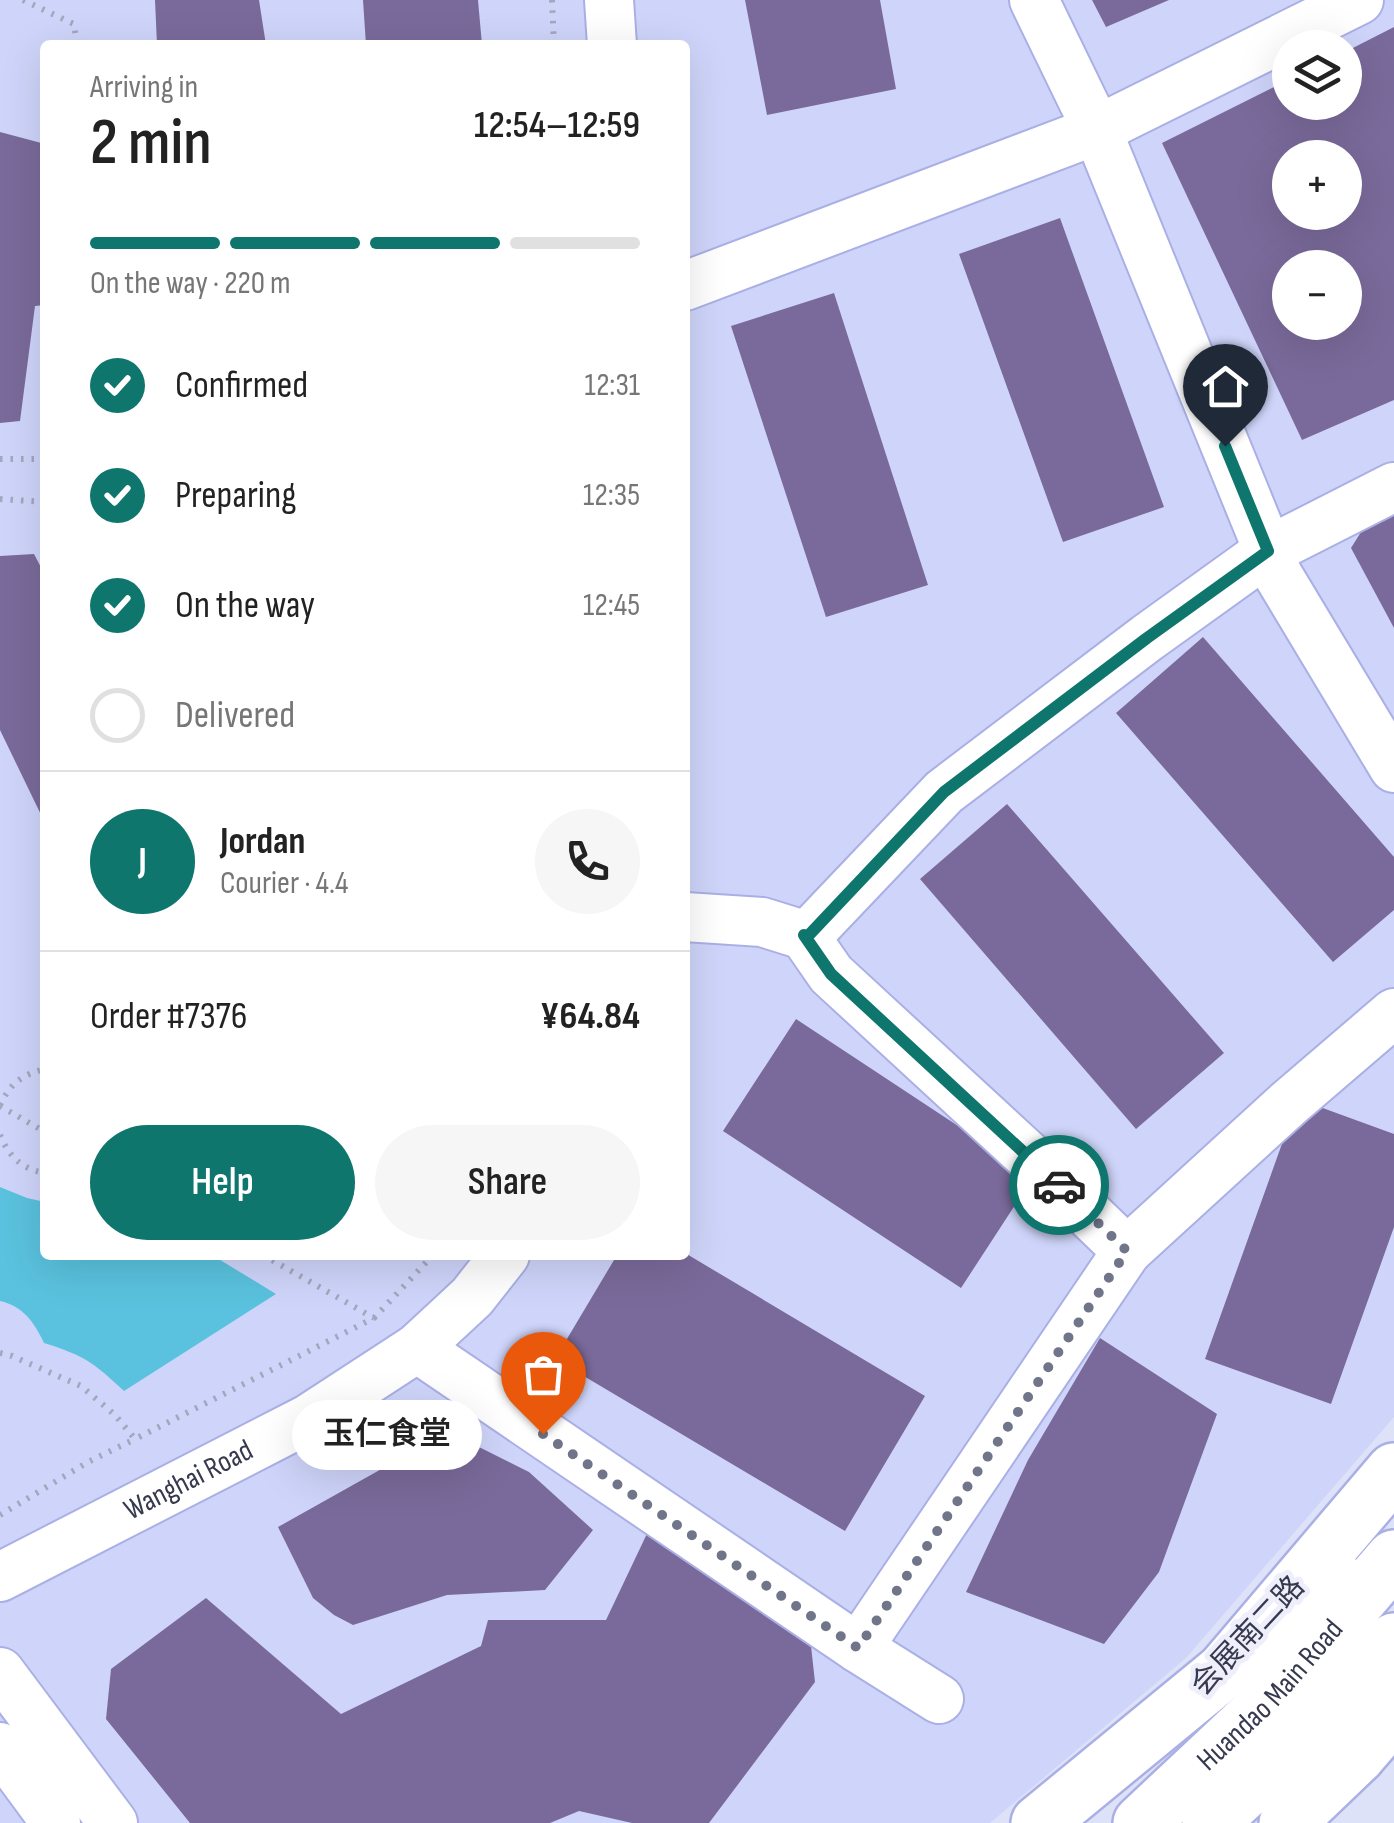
<!DOCTYPE html>
<meta charset="utf-8">
<style>
body{margin:0;font-family:"Sofia Sans Condensed","Noto Sans SC",sans-serif;background:#f6f6f6;color:#222;height:100vh;display:flex;flex-direction:column;font-size:38px;white-space:nowrap}
*{box-sizing:border-box;margin:0}
p{font-size:32px;color:#767676}
.icon{flex:none;width:55px;height:55px;fill:none;stroke:currentColor;stroke-width:2;stroke-linecap:round;stroke-linejoin:round}
.map{position:relative;flex:1;overflow:hidden}
.drawer{position:absolute;left:40px;top:40px;width:650px;height:1220px;display:flex;flex-direction:column;background:#fff;border-radius:10px;box-shadow:0 10px 40px #0002}
.drawer>*{flex:none}
.tools{position:absolute;left:1272px;top:30px;display:grid;gap:20px}
.tools a{display:grid;place-items:center;width:90px;height:90px;border-radius:50%;background:#fff;box-shadow:0 10px 40px #0002;font-size:50px}
.pin{position:absolute;display:grid;place-items:center;width:85px;height:85px;color:#fff;margin:-102px -42px;border-radius:50% 50% 50% 0;rotate:-45deg;box-shadow:0 0 10px #0007}
.pin .icon{rotate:45deg}
.courier{position:absolute;display:grid;place-items:center;width:100px;height:100px;margin:-50px;border:8px solid #0f766e;border-radius:50%;background:#fff;color:#222;box-shadow:0 2px 12px #0007}
.bubble{position:absolute;height:70px;border-radius:35px;background:#fff;box-shadow:0 10px 40px #0002;font-size:32px;font-weight:600;line-height:70px;text-align:center}
.summary em{font-style:normal;font-weight:600}
.summary div{display:flex;flex-direction:column-reverse}
.summary{display:flex;align-items:center;justify-content:space-between;height:170px;padding:0 50px}
h1{font-size:65px;font-weight:600;line-height:75px}
.bar{display:grid;grid-template-columns:repeat(4,1fr);gap:15px 10px;align-content:center;height:120px;padding:0 50px}
.bar i{height:12px;border-radius:8px;background:#e0e0e0}
.bar .on{background:#0f766e}
.bar p{grid-column:span 4}
.line{display:flex;align-items:center;gap:25px;padding:0 50px;border-top:2px solid #e0e0e0}
.line div{flex:1}
.round{display:grid;place-items:center;flex:none;width:105px;height:105px;border-radius:52px;background:#f6f6f6}
ol{padding:0 50px;list-style:none}
li{display:flex;align-items:center;gap:30px;height:110px}
li p{margin-inline-start:auto}
li .icon{padding:10px;border-radius:50%;background:#0f766e;color:#fff;stroke-width:4}
li:last-child{color:#767676}
li i{width:55px;height:55px;border:5px solid #e0e0e0;border-radius:50%}
.button{display:flex;gap:20px;margin-top:auto;padding:20px 50px}
.button a{flex:1;height:115px;border-radius:60px;background:#0f766e;color:#fff;font-size:40px;font-weight:600;line-height:115px;text-align:center}
.button a+a{background:#f6f6f6;color:#222}
.map>svg:first-child{display:block}
.built{fill:#cfd5fa;fill-rule:evenodd}
.water{fill:#5ac2de}
.building{fill:#7a6a9b;fill-rule:evenodd}
.lines{fill:none;stroke-linecap:round;stroke-linejoin:round}
.minor-casing{stroke:#aab0e5;stroke-width:52}
.major-casing{stroke:#aab0e5;stroke-width:60}
.highway-casing{stroke:#aab0e5;stroke-width:60}
.path{stroke:#a3a6bc;stroke-width:6;stroke-dasharray:2.5 8;stroke-linecap:butt}
.minor{stroke:#fff;stroke-width:48}
.major{stroke:#fff;stroke-width:55}
.highway{stroke:#fff;stroke-width:55}
.done{stroke:#71758a;stroke-width:10;stroke-dasharray:0 18}
.route{stroke:#0f766e;stroke-width:12}
.labels{text-anchor:middle;dominant-baseline:central;stroke-width:10;stroke-linejoin:round;paint-order:stroke}
.street-label{font-size:30px;fill:#373a4f;stroke:#eeeffb}
</style>
<div class="map">
<svg width="1394" height="1823" viewBox="0 0 1394 1823">
<rect width="100%" height="100%" fill="#dee2f8"/>
<path class="built" d="M0 0H1394V1417L1186 1658 990 1823H0ZM45 45H685V1255H45ZM1290 48H1345V102H1290ZM1290 158H1345V212H1290ZM1290 268H1345V322H1290Z"/>
<path class="water" d="M0 1187 27 1198 45 1202V1255H212L276 1294 124 1391C93 1362 85 1356 44 1343 34 1322 23 1306 0 1301Z"/>
<path class="building" d="M155 0H259L266 45H157Z
M363 0H478L482 45H366Z
M745 0H880L896 89 767 115Z
M1092 0H1169L1106 27Z
M1394 27V400L1302 440 1162 143 1290 79V102H1345V52ZM1290 158H1345V212H1290ZM1290 268H1345V322H1290Z
M0 132 45 144V305L35 306 20 421 0 423Z
M1060 218 1164 507 1063 542 959 254Z
M834 293 928 585 826 617 731 326Z
M1394 493V628L1351 548 1381 500Z
M34 554 45 575V823L0 730V556Z
M1203 637 1394 857V910L1333 962 1116 713Z
M1007 804 1224 1053 1136 1129 920 879Z
M796 1019 1034 1176 961 1288 723 1131Z
M1298 1099 1394 1134V1227L1331 1404 1205 1359Z
M685 1253 925 1396 845 1531 555 1359 617 1255H685Z
M1100 1338 1217 1414 1159 1572 1104 1644 966 1592 1028 1460Z
M479 1447 529 1472 593 1530 545 1590 447 1595 353 1625 334 1615 313 1598 278 1527 410 1453Z
M653 1521 809 1628 815 1682 709 1823H632L579 1811 550 1823H190L106 1719 111 1669 206 1598 341 1714 481 1646 488 1620H606Z"/>
<g class="lines">
<defs>
<g id="minor">
<path d="M609 0 612 45"/>
<path d="M1034 0 1097 130 1278 575 1394 768"/>
<path d="M685 286 1097 130 1359 0"/>
<path d="M685 917 762 922 807 936 944 792 1147 638 1268 551 1394 487"/>
<path d="M804 935 831 974 1036 1163 1127 1251 858 1648"/>
<path d="M1127 1251 1289 1103 1394 1013"/>
<path d="M417 1348 858 1648 939 1699"/>
<path id="s1" d="M0 1577 308 1419 417 1348 472 1297 505 1255"/>
<path d="M0 1672 113 1823"/>
<path d="M0 1747 56 1823"/>
</g>
<path id="major" d="M1039 1823 1224 1671 1394 1471
M1287 1823 1357 1756 1390 1718"/>
<g id="highway">
<path d="M1224 1671 1343 1584"/>
<path d="M1357 1756 1394 1690"/>
<path id="s2" d="M1141 1823 1272 1700 1394 1558"/>
<path d="M1210 1823 1334 1708 1394 1641"/>
</g>
</defs>
<use href="#minor" class="minor-casing"/>
<use href="#major" class="major-casing"/>
<use href="#highway" class="highway-casing"/>
<path class="path" d="M23 0 74 24 77 45
M552 0 554 45
M0 459H45
M0 499 45 502
M0 1105C11 1083 21 1075 45 1069
M0 1106 45 1132
M0 1135C9 1156 21 1169 45 1173
M374 1318 433 1255
M0 1353 12 1356 81 1386 115 1415 135 1439 374 1318 263 1255
M0 1515 88 1462 135 1439"/>
<use href="#minor" class="minor"/>
<use href="#major" class="major"/>
<use href="#highway" class="highway"/>
</g>
<g class="lines">
<path class="done" d="M543 1434 858 1648 1127 1251 1059 1185"/>
<path class="route" d="M1059 1185 831 974 804 935 808 936 944 792 1147 638 1268 551 1225 446"/>
</g>
<g class="labels">
<g class="street-label">
<text stroke="none"><textPath href="#s1" startOffset="212">Wanghai Road</textPath></text>
<text transform="translate(1248 1636) rotate(-47)">会展南二路</text>
<text stroke="none"><textPath href="#s2" startOffset="182">Huandao Main Road</textPath></text>
</g>
</g>
</svg>
<div class="tools">
<a><svg class="icon" aria-label="layers" viewBox="0 0 24 24"><path d="M12 4l9 5-9 5-9-5zM3 14l9 5 9-5"/></svg></a>
<a>+</a>
<a>−</a>
</div>
<div class="pin" style="left:543px;top:1434px;background:#ea580c"><svg class="icon" aria-label="bag" viewBox="0 0 24 24"><path d="M5 8h14l-1 12H6zM9 8a3 3 0 0 1 6 0"/></svg></div>
<div class="pin" style="left:1225px;top:446px;background:#1f2937"><svg class="icon" aria-label="home" viewBox="0 0 24 24"><path d="M3 11l9-7 9 7M6 9v11h12V9"/></svg></div>
<div class="courier" style="left:1059px;top:1185px"><svg class="icon" aria-label="car" viewBox="0 0 24 24"><path d="M5 17H2v-5l4-1 3-4h7l3 4 3 1v5h-3M9 17h6M6 11h13"/><circle cx="7" cy="17" r="2"/><circle cx="17" cy="17" r="2"/></svg></div>
<div class="bubble" style="left:292px;top:1400px;width:190px">玉仁食堂</div>
<section class="drawer">
<div class="summary"><div><h1>2 min</h1><p>Arriving in</p></div><em>12:54–12:59</em></div>
<div class="bar"><i class="on"></i><i class="on"></i><i class="on"></i><i></i><p>On the way · 220 m</p></div>
<ol>
<li><svg class="icon" aria-label="check" viewBox="0 0 24 24"><path d="M5 12l5 5 9-10"/></svg>Confirmed<p>12:31</p></li>
<li><svg class="icon" aria-label="check" viewBox="0 0 24 24"><path d="M5 12l5 5 9-10"/></svg>Preparing<p>12:35</p></li>
<li><svg class="icon" aria-label="check" viewBox="0 0 24 24"><path d="M5 12l5 5 9-10"/></svg>On the way<p>12:45</p></li>
<li><i></i>Delivered</li>
</ol>
<div class="line" style="height:180px"><b class="round" style="background:#0f766e;color:#fff">J</b><div><b>Jordan</b><p>Courier · 4.4</p></div><a class="round"><svg class="icon" aria-label="phone" viewBox="0 0 24 24"><path d="M5 4h4l2 5-3 2q2 4 5 5l2-3 5 2v4C11 20 4 13 5 4z"/></svg></a></div>
<div class="line" style="height:130px"><div>Order #7376</div><b>¥64.84</b></div>
<div class="button"><a>Help</a><a>Share</a></div>
</section>
</div>
